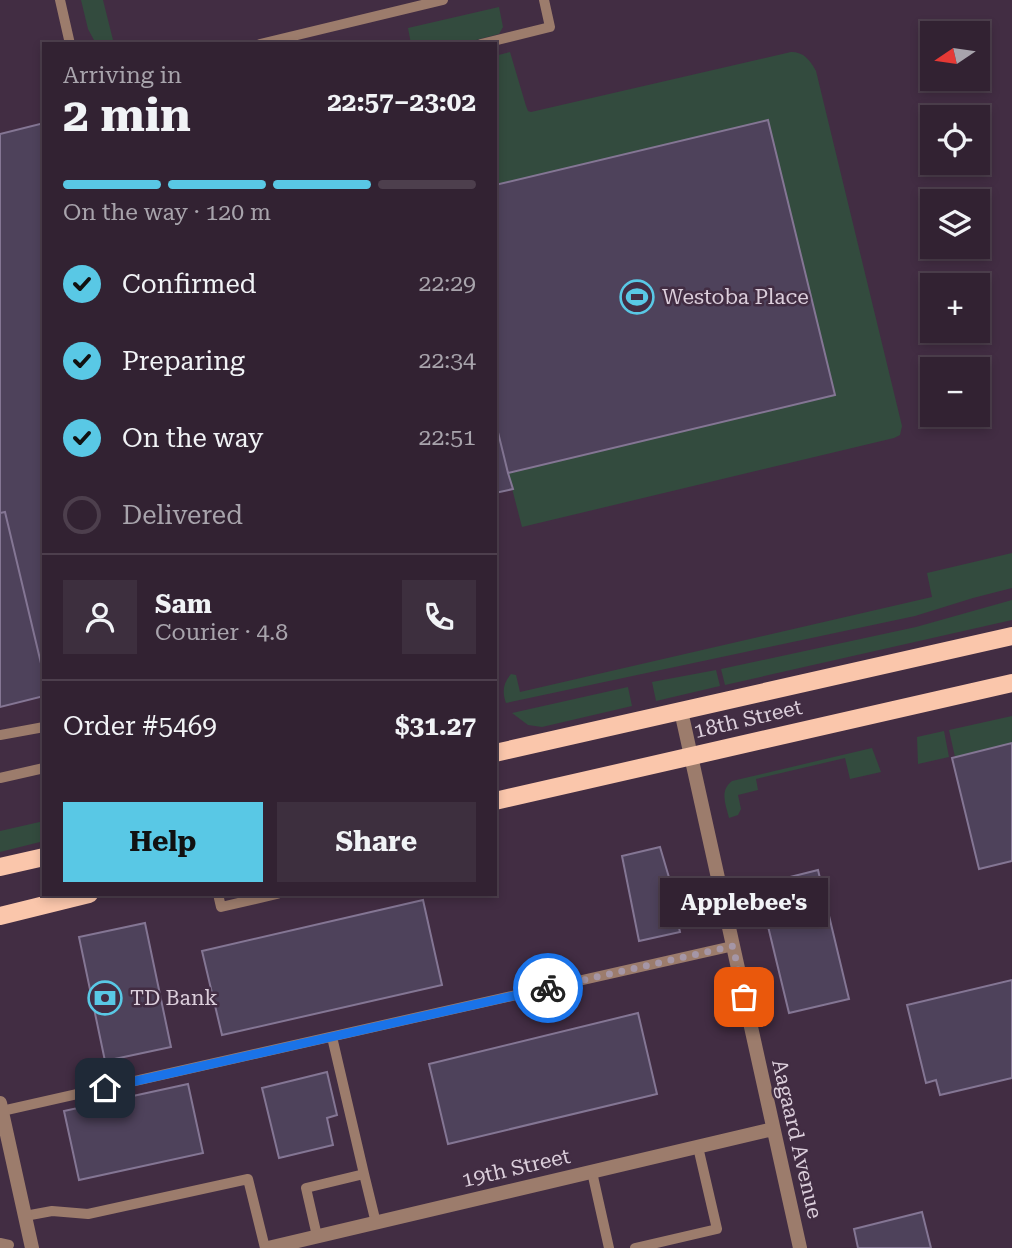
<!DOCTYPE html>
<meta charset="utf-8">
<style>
body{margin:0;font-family:"Roboto Serif",serif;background:#3d2f3e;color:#f1f3f6;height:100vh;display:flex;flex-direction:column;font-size:26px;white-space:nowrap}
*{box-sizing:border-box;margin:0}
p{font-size:23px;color:#a8a4ac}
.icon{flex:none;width:38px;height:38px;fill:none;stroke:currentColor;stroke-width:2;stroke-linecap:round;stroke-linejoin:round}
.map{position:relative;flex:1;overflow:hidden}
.side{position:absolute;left:42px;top:42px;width:455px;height:854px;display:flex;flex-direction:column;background:#322232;border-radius:0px;box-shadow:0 4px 10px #0003,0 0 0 2px #4d3f4d}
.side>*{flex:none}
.needle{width:46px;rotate:257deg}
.fabs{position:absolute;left:920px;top:21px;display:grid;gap:14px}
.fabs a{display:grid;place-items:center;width:70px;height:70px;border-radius:0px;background:#322232;box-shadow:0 4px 10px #0003,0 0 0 2px #4d3f4d;font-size:35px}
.pin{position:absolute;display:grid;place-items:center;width:60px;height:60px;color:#fff;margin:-30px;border-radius:14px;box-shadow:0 4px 10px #0006}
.courier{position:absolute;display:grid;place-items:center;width:70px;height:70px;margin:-35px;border:5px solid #1a73e8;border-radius:50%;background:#fff;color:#222;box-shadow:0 2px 9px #0007}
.bubble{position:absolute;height:49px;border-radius:0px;background:#322232;box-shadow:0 4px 10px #0003,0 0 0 2px #4d3f4d;font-size:23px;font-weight:700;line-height:49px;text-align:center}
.head em{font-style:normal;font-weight:700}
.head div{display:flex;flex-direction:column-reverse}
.head{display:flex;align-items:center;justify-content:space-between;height:119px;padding:0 21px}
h1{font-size:46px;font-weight:700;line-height:52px}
.bar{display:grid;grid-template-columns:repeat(4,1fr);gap:10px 7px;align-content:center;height:84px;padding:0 21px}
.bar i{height:9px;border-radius:5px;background:#4d3f4d}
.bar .selected{background:#59c8e5}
.bar p{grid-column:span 4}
.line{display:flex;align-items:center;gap:18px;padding:0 21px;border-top:2px solid #4d3f4d}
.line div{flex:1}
.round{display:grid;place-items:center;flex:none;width:74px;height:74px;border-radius:0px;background:#3d2f3e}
ol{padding:0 21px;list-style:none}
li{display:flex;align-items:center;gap:21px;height:77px}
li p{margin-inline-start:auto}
li .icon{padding:7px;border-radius:50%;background:#59c8e5;color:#111;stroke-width:4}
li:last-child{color:#a8a4ac}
li i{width:38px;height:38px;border:4px solid #4d3f4d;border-radius:50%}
.action{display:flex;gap:14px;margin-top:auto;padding:14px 21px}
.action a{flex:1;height:80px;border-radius:0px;background:#59c8e5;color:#111;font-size:28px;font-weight:700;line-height:80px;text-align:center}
.action a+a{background:#3d2f3e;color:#f1f3f6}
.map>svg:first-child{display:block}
.green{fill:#334b3e}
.building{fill:#4e425b;stroke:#847694;stroke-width:2}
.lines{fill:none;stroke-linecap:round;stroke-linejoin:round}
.lane{stroke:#9c7c6c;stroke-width:10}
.street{stroke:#9c7c6c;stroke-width:14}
.primary{stroke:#fac6ab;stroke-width:18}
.done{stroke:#a596a6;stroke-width:7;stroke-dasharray:0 12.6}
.route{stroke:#1a73e8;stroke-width:9}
.labels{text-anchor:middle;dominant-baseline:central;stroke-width:5;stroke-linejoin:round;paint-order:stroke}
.poi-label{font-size:21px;fill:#dbcedb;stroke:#422d43;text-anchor:start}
.street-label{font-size:21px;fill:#dbcedb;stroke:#422d43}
</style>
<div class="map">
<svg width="1012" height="1248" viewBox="0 0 1012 1248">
<rect width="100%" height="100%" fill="#422d43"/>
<path class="green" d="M81 0H103L114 44 95 42 88 29Z
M499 7 503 27 499 34 461 44H411L408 28Z
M510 52 526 106 528 111 531 112 791 52C804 52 810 60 816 71L902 426 900 435 894 438 522 527 508 473 835 394 768 120 495 185V56Z
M1012 553V588L973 598 915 616 506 703C502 692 503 683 511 674L516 675 520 692 932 597 927 573Z
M1012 600V620L725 685 721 669 916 627Z
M716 670 720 686 656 701 652 682Z
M628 687 632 706 542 727 528 725 512 713Z
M1012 716V743L955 757 949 730Z
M944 731 949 757 918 764 917 737Z
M872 748 881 772 850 779 845 758 756 779 758 790 738 795 741 809 738 815 729 818C726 805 719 791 732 781Z
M44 821V841L0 852V831Z"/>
<path class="building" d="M768 120 835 395 508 473 513 489 495 493V185Z
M768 120 835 395 508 473 495 420V185Z
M44 123V676L5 512 0 513V134Z
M5 512 44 676V696L0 707V513Z
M1012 743V861L979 869 952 758Z
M660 847 676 901 673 902 680 932 639 941 622 856Z
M818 870 849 999 789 1013 758 885Z
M423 900 442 985 222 1035 202 951Z
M145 923 171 1047 105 1061 79 937Z
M1012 980V1078L940 1095 936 1080 926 1083 907 1005Z
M638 1013 657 1094 448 1144 429 1064Z
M327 1072 337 1115 327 1118 333 1145 279 1158 262 1088Z
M188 1084 203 1153 79 1180 64 1111Z
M922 1212 931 1248H858L854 1229Z"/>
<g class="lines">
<path class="lane" d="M60 0 70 44
M260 44 443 0
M481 44 550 27 544 0
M0 735 44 727
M0 778 44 768
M218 894 221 907 277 894
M332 1037 364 1174
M2 1111 733 946
M592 1172 609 1248
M25 1216 52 1211 88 1214 248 1179 265 1248
M317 1236 306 1188 364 1174 376 1223
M0 1243 9 1245
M635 1248 717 1229 698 1147"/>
<path class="street" d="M681 711 800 1248
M0 1103 32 1248
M268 1248 773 1129"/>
<path class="primary" d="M495 753 1012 636
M495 801 1012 683
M0 867 44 857
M0 916 89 894"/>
</g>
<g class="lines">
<path class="done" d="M548 988 733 946 744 997"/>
<path class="route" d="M105 1088 548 988"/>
</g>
<defs>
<symbol id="stadium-ring" viewBox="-11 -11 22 22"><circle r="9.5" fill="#422d43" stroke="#59c8e5" stroke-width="1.5"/><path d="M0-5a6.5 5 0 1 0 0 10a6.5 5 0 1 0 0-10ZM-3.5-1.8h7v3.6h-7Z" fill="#59c8e5"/></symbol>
<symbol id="bank-ring" viewBox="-11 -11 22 22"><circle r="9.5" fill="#422d43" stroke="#59c8e5" stroke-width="1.5"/><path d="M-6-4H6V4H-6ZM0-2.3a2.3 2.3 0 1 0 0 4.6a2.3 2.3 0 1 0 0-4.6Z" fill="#59c8e5"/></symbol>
</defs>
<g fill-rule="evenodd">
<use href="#stadium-ring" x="618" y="278" width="38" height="38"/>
<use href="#bank-ring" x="86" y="979" width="38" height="38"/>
</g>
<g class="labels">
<g class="poi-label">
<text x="662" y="297">Westoba Place</text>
<text x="130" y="998">TD Bank</text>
</g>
<g class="street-label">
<text transform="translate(748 719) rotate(-13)">18th Street</text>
<text transform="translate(797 1139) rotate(77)">Aagaard Avenue</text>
<text transform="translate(516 1168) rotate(-13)">19th Street</text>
</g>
</g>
</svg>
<div class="fabs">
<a><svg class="needle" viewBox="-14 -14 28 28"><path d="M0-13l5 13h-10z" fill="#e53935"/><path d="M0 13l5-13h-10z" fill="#a8a4ac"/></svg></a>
<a><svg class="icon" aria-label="locate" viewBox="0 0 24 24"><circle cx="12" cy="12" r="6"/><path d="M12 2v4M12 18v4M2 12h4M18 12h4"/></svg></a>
<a><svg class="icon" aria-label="layers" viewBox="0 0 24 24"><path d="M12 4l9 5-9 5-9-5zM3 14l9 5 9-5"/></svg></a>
<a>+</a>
<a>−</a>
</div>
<div class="pin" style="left:744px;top:997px;background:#ea580c"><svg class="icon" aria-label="bag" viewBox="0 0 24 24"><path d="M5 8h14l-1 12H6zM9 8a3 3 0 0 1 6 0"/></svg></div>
<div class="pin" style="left:105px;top:1088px;background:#1f2937"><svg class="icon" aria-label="home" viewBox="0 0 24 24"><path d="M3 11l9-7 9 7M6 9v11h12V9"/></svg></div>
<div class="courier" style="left:548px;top:988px"><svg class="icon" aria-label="bike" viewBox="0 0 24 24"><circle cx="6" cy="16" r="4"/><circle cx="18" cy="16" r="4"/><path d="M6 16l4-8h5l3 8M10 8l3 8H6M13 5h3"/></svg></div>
<div class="bubble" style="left:660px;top:878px;width:168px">Applebee's</div>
<section class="side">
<div class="head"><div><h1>2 min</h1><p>Arriving in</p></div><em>22:57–23:02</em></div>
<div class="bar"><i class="selected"></i><i class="selected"></i><i class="selected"></i><i></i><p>On the way · 120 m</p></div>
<ol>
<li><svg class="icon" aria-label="check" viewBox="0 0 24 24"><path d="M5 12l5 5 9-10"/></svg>Confirmed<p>22:29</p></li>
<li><svg class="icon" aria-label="check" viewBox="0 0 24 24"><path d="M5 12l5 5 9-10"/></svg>Preparing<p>22:34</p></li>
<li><svg class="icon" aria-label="check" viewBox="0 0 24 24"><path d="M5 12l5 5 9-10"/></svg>On the way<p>22:51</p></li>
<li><i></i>Delivered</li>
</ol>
<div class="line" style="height:126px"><a class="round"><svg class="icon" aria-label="person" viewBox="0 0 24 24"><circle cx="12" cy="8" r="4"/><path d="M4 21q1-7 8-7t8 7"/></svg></a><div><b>Sam</b><p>Courier · 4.8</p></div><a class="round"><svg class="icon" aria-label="phone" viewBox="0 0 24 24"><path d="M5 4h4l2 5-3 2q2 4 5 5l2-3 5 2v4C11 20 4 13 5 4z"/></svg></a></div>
<div class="line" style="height:91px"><div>Order #5469</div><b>$31.27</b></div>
<div class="action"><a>Help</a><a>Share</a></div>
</section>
</div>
